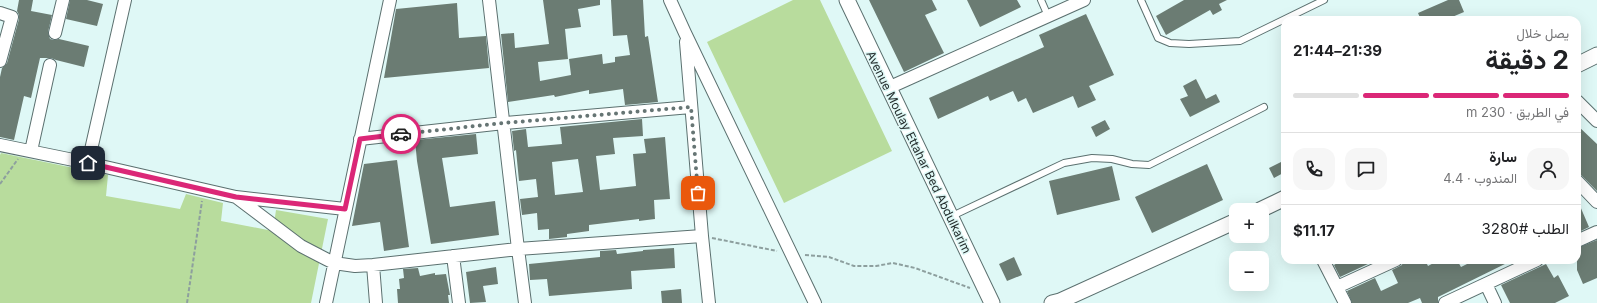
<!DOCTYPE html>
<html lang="ar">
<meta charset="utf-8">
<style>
body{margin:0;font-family:Inter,Vazirmatn,sans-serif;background:#f6f6f6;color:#202124;direction:rtl;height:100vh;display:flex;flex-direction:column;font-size:15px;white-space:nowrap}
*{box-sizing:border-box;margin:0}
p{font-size:13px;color:#757577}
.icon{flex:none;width:22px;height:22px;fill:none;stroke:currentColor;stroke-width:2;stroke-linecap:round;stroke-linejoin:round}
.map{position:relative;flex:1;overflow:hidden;direction:ltr}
.details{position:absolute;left:1281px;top:16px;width:300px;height:248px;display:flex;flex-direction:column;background:#fff;border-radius:12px;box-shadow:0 4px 16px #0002;direction:rtl}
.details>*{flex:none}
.buttons{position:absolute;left:1229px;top:203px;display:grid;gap:8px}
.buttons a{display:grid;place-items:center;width:40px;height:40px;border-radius:8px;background:#fff;box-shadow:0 4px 16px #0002;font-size:20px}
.pin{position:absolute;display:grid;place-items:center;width:34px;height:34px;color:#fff;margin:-17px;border-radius:8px;box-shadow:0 2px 6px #0006}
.courier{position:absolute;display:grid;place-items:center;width:40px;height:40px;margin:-20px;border:3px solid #db2777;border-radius:50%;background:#fff;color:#222;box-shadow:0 1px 5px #0007}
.summary em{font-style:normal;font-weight:700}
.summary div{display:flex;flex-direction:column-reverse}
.summary{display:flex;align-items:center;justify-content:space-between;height:68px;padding:0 12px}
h1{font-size:26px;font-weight:700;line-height:30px}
.bar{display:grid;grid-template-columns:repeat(4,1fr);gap:6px 4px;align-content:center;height:48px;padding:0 12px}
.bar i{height:5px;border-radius:3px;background:#e0e0e0}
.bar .selected{background:#db2777}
.bar p{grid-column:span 4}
.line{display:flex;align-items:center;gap:10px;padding:0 12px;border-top:1px solid #e0e0e0}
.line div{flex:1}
.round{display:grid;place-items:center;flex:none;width:42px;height:42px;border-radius:12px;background:#f6f6f6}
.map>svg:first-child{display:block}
.green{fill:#b8dc9d}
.building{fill:#6b7c73;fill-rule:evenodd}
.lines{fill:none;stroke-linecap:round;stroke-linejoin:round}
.service-casing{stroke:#5b706f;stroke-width:8}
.minor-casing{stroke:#5b706f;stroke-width:14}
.tertiary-casing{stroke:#5b706f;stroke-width:17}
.path{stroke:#8d9f9e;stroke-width:2;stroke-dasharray:4 2;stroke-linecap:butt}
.service{stroke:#fff;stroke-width:6}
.minor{stroke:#fff;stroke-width:12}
.tertiary{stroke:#fff;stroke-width:15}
.done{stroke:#667574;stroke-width:4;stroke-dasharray:0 7.2}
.route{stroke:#db2777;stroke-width:5}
.labels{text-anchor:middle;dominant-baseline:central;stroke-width:3;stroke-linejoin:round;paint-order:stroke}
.street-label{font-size:12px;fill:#252e2e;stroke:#dff8f6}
</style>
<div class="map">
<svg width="1597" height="303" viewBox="0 0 1597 303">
<rect width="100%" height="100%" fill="#dff8f6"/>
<path class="green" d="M793 0H820L892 151 784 203 707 42Z
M1 153 108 175 106 196 180 209 186 194 223 203 221 221 273 231 276 210 328 219 311 303H0V155Z"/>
<path class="building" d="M19 0H33L31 11 52 15 48 32 50 39 54 40 59 39 89 46 84 67 56 60 51 58H40L31 98 24 96 14 140 0 137V77L2 68 7 63 19 19V15L17 11Z
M70 0H87L103 4 97 26 66 19Z
M543 0H600V5L578 9 581 27 565 29 568 59 538 62 540 81 571 75 569 59 602 54 603 64 615 62V57L630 55 627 35 613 36 611 0H643L645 37 648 36 658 102 625 105 623 89 589 94V90L555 97 554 95 508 102 501 34 514 33 515 48 549 44Z
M869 0H932L937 10 925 15 944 53 904 72Z
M967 0H1017L1021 7 980 27Z
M1184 0H1227L1219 4 1222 10 1213 15 1210 10 1166 35 1156 16Z
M1448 0H1459L1464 12 1445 20H1421L1418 13Z
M457 3 459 38 486 36 489 68 384 78 396 9Z
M1086 14 1114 75 1089 86 1096 100 1078 108 1073 96 1033 113 1026 98 1018 102 1013 91 990 101 988 96 938 119 929 98 1044 47 1039 35Z
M1196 79 1206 99 1216 94 1220 102 1190 117 1180 99 1188 96 1183 86Z
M642 119 643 136 613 138 615 154 596 156 600 190 636 186 633 154 646 153 644 139 665 137 670 199 654 200 655 219 639 221V219L589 225V231L567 234V237L549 239V229L538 230 537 213 522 215 520 199 538 197 536 179 519 181 516 150 514 151 512 131 526 129 528 147 562 144 560 127ZM578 159 583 192 555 195 552 162Z
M1105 120 1110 129 1096 137 1091 127Z
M1577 125 1597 144V191L1582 176 1577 172Z
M476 134 478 154 442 158 450 207 495 201 499 235 431 244 417 161 415 140Z
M397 160 409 247 384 251 380 222 352 226 364 164Z
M1285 160V172L1274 178 1269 168Z
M1207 164 1223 200 1152 233 1135 197Z
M1112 166 1120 200 1057 215 1049 181Z
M1577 199 1589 227 1577 233Z
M1597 240V278L1583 284 1577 270V248Z
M674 248 675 268 631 271 632 289 549 296 547 279 530 280 529 264 600 257V251L616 250 617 254 643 251V250Z
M1014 257 1022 275 1007 281 999 264Z
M1342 260H1366L1368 264 1340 277 1334 265Z
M1403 260H1425L1428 266 1439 260H1457L1461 267 1475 260H1513L1438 297V303H1422L1420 298 1408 303H1352L1347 291 1375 278 1381 291 1398 283 1392 270 1402 265Z
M1546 264 1554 278 1558 275 1569 296 1555 303H1510L1501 285Z
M496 267 498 284 483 286 486 302 470 303 466 272Z
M418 268 420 276 435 273V275L446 274 450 295H448L449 303H398L397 289H400L399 279 404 278 403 269Z
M681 289 682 303H662L661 291Z"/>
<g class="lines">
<defs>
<path id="service" d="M1041 0 1048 16
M1141 0 1158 38 1170 43 1189 44 1240 41 1324 0
M950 217 1064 163 1092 158 1112 159 1132 164 1149 165 1264 107"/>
<path id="minor" d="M670 0 685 33 815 303
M0 13 12 17 0 61
M55 33 63 0
M686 42 702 236
M888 88 1084 0
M1577 101 1597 121
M360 139 504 123 691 107
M0 145 88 163 236 197 301 246 326 259 334 263 355 266 373 265 518 249 489 0
M31 151 50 65
M88 163 125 0
M1577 181 1597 202
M236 197 345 209
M1577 241 1597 232
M453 256 459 303
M1323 260 1345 303
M373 265 376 303
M1486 284 1495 303
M1337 287 1396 260
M326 303 390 0
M525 303 518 249 702 236 709 303
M1445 303 1537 260"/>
<path id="tertiary" d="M847 0 992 303
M1577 65 1597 55
M1260 210 1285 198
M1052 303 1060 301 1236 221"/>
</defs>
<use href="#service" class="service-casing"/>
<use href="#minor" class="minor-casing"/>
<use href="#tertiary" class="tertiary-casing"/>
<path class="path" d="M0 184 18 159
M712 238 777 251
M805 255 829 257 854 266H876L893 263 915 268 970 288
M187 303 202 201"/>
<use href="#service" class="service"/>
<use href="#minor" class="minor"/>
<use href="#tertiary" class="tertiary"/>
</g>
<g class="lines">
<path class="done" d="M401 134 504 123 691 107 698 193"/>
<path class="route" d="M88 163 236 197 345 209 360 139 401 134"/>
</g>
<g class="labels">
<g class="street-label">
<text transform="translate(919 152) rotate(64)">Avenue Moulay Ettahar Bed Abdulkarim</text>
</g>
</g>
</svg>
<div class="buttons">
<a>+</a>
<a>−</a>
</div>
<div class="pin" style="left:698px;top:193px;background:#ea580c"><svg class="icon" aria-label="bag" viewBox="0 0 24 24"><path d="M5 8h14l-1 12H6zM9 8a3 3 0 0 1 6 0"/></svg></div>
<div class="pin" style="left:88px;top:163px;background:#1f2937"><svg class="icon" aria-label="home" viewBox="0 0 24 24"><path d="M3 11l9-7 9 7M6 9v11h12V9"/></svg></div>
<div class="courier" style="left:401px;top:134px"><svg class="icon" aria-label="car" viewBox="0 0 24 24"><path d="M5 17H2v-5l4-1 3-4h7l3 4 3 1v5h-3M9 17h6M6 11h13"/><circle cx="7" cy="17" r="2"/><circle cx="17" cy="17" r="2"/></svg></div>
<section class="details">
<div class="summary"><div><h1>2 دقيقة</h1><p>يصل خلال</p></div><em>21:39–21:44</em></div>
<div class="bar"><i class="selected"></i><i class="selected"></i><i class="selected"></i><i></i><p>في الطريق · 230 m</p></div>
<div class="line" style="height:72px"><a class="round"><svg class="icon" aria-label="person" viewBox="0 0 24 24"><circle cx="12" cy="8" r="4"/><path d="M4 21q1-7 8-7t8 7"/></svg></a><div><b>سارة</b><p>المندوب · 4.4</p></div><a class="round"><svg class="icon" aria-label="chat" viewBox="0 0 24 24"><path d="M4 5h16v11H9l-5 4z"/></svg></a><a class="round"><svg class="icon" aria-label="phone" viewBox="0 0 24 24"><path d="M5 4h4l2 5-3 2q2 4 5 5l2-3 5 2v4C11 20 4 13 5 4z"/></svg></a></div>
<div class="line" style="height:52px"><div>الطلب #3280</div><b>$11.17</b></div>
</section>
</div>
